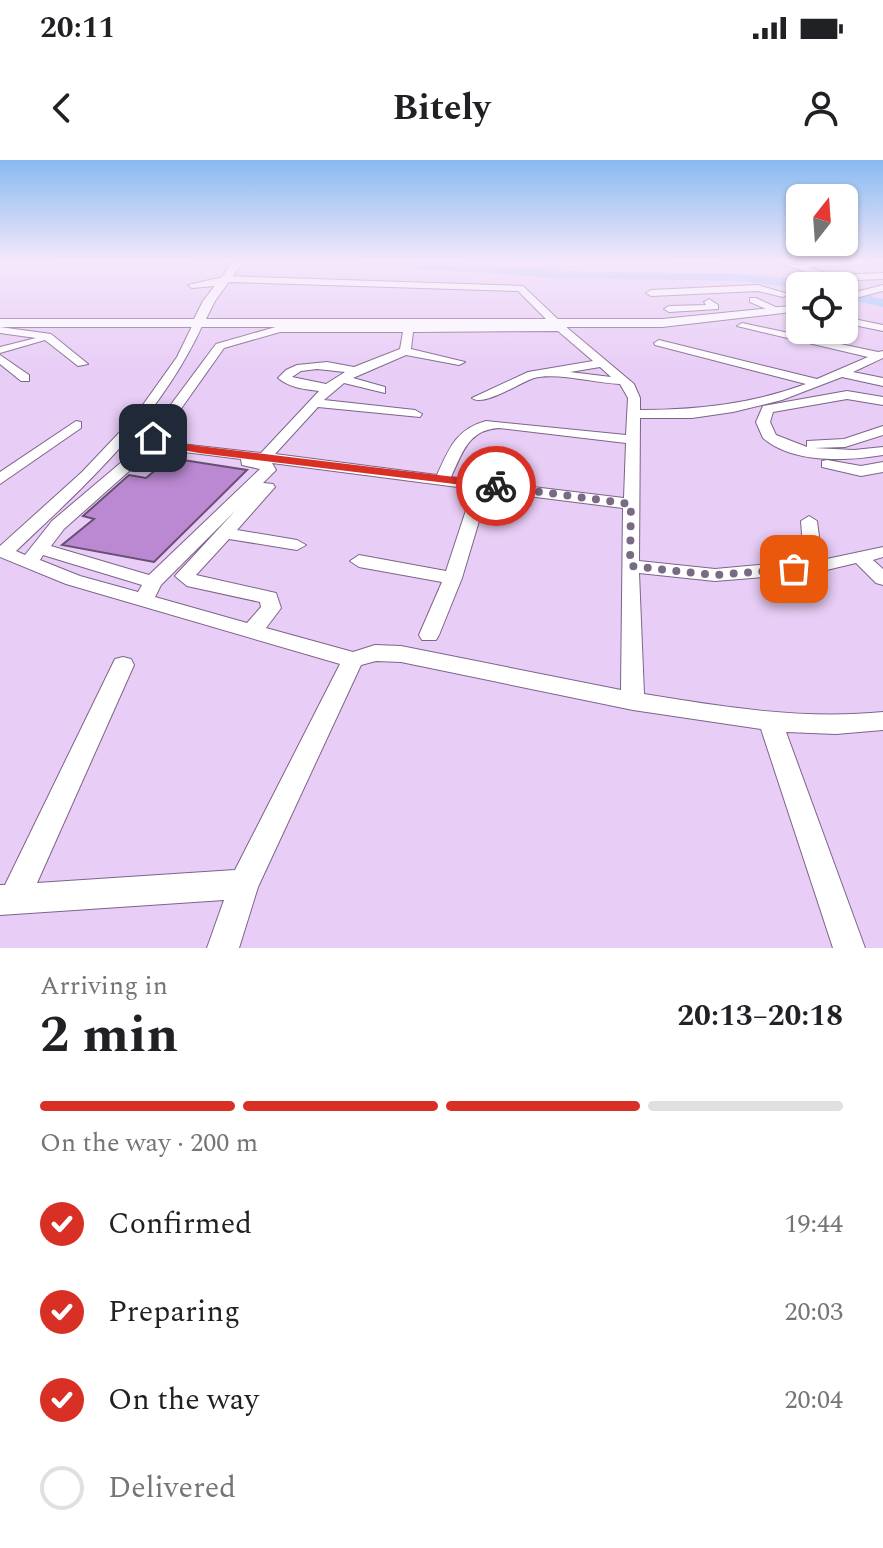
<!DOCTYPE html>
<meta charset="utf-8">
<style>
body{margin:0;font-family:Spectral,serif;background:#f6f6f6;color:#202124;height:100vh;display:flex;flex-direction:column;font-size:30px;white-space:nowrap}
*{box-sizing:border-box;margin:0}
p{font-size:26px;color:#757577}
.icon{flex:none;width:44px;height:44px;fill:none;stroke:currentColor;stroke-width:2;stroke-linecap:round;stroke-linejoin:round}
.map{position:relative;height:788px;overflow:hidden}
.drawer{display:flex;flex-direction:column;background:#fff;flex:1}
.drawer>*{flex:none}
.needle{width:52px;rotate:17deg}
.controls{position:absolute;left:786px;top:24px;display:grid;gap:16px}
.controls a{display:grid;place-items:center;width:72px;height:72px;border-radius:12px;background:#fff;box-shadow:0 2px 6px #0004;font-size:40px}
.pin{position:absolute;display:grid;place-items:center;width:68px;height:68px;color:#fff;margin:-34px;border-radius:16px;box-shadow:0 4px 12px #0006}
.courier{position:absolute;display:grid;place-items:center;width:80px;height:80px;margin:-40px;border:6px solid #d93025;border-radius:50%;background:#fff;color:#222;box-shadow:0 2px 10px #0007}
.head em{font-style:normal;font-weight:700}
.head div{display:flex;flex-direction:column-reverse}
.head{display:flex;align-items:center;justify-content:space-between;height:136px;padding:0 40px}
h1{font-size:52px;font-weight:700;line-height:60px}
.bar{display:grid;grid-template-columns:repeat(4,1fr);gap:12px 8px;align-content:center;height:96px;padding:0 40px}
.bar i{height:10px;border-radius:6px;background:#e0e0e0}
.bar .on{background:#d93025}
.bar p{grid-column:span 4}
ol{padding:0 40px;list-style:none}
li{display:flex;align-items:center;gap:24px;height:88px}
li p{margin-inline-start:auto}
li .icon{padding:8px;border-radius:50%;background:#d93025;color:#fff;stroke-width:4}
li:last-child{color:#757577}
li i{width:44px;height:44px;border:4px solid #e0e0e0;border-radius:50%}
.status{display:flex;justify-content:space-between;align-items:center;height:56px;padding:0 40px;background:#fff;direction:ltr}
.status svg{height:22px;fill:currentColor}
header{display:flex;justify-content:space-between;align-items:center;height:104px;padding:0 40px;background:#fff;font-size:36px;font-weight:700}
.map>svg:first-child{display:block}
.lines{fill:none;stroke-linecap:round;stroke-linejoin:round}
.river{fill:#98c4fb;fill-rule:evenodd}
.building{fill:#ba89d1;stroke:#685074;stroke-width:2}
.minor-casing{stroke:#7d6489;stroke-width:2}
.major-casing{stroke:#7d6489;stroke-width:2}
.minor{fill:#fff;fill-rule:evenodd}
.major{fill:#fff;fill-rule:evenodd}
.route{fill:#d93025}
.done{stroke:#7a6a83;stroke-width:8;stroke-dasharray:0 14.4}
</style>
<div class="status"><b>20:11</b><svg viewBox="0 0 49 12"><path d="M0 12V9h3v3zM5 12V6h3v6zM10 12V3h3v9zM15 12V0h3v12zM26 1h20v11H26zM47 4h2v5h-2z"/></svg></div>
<header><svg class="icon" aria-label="back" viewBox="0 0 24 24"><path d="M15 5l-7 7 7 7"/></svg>Bitely<svg class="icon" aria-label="person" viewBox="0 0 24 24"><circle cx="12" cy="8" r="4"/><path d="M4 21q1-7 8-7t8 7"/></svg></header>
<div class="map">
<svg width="883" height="788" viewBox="0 0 883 788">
<rect width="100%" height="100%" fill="#e8cdf6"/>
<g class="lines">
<path class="river" d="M56 101H198L192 105H62Z
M360 101H415L590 112 741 114 788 118 818 126 800 128 741 121 558 118 366 105Z
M844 130 883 139V147L844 138Z"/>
</g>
<path class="building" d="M170 298 247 310 154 402 62 385 94 359 83 356 129 315 146 318Z"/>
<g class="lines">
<defs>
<path id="minor" d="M667 101H748L751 103 747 105Z
M775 101 803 106 806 103 883 101V103L807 107 833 115 883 113V119L832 121Z
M227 116 523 126 565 166 634 224 640 238V250C698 250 751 244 806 224L655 185 654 183 659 180 817 219 868 197 737 166 742 163 878 192 883 191V198L853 212 883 218V226L842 217 782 240 733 252 692 258H640L639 401 715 409 804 401 801 361 809 356 817 361 822 400 883 387V397L873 400 883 409V425L876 423 856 403 814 413 715 421 639 413 644 534C723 547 803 560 883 552V570L836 574 786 572 865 788H833L761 569 633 550 401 502 376 501 361 505 258 727 239 788H207L224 740 0 755V725H5L115 499 123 497 131 499 134 505 37 723 235 710 340 504 66 424 0 397V386L82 312 135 256 177 197 195 160 204 162C160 258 91 320 16 391L25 395 52 361 137 289 159 286 146 278 216 184 279 166 404 165 409 160 414 165H552L518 131 229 122 225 125 192 128 188 125ZM558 171 593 201 528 212 472 238C484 247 519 223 534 218 555 212 595 223 620 224L628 238 626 275 486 261C456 269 449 289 437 315L275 294 318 247 420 257 422 254 415 250 324 240 344 223 385 233V227L353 218 406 195 459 205 465 202 411 189 413 172ZM280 172H403L400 189 354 207 327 202 297 205 286 210 278 218C290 228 304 229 319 231L261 293 181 284 161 277 224 188ZM600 207 611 217 570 212ZM317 209 345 212 326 224 292 217 301 211ZM499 268 626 283 624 338 451 317C463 292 468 270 499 268ZM176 291 241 299 242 305 260 309 149 415 51 386 64 369 146 296ZM272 303 473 329 446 411 359 395 350 401 359 407 442 422 419 475 422 480H436L439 475 462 418 488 331 623 348 621 530 401 486 375 485 353 492 266 468 281 448 276 433 196 415 229 379 297 390 306 385 297 380 237 370 275 327 273 324 263 323 276 310ZM236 350 175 416 187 426 260 442 261 447 247 463 155 437 161 425ZM43 395 142 425 138 432 80 416 40 400Z
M758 125 788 134 783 137 758 131 651 136 646 133 651 130Z
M750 138H756L784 151 776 153 750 142Z
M709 139 718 145V149L669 152 664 149 669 146 706 145 704 142Z
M844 157 883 165V171L844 163Z
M0 167 51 174 88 204 78 206 45 180 0 193V187L36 178 0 173Z
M0 195 29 215V221H21L0 204Z
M847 231 883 237V245L847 239 773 252 770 262 776 275 807 287V281L844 279 883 266V275L845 287 814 288 854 290 883 287V295C847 301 793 304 763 278L756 262 763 246Z
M76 261 81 262V268L0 324V312Z
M827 300 861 306 883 302V312L861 316 822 307V301Z"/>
<path id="major" d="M234 101H244L215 141 206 159H662L800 145V151L662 167H0V159H194L203 141Z
M883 125V131L844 141V135Z"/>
</defs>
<use href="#minor" class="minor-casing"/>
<use href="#major" class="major-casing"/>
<use href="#minor" class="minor"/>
<use href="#major" class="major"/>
</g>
<linearGradient id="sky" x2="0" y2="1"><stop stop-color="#88baf0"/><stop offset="0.48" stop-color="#f5e8fb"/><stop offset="1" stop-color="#f5e8fb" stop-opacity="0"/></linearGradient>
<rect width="883" height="211" fill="url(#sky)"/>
<path class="route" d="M153 275 163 280 199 286 496 322 502 326 496 329 199 293 156 285 148 278Z"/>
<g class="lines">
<path class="done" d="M496 326 631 344 630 406 715 415 794 409"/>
</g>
</svg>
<div class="controls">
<a><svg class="needle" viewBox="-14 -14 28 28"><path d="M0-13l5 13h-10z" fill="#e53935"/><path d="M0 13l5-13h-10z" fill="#757577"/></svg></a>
<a><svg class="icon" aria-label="locate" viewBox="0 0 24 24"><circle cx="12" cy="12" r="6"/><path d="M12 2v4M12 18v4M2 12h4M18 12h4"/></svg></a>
</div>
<div class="pin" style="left:794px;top:409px;background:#ea580c"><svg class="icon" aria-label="bag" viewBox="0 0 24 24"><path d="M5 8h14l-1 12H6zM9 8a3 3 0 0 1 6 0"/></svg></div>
<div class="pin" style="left:153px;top:278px;background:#1f2937"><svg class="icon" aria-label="home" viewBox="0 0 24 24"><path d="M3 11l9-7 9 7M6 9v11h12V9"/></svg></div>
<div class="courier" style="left:496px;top:326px"><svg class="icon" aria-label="bike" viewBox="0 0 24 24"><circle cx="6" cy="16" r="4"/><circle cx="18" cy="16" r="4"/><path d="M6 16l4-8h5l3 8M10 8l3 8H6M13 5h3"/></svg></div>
</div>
<section class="drawer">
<div class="head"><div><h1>2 min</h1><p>Arriving in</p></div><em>20:13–20:18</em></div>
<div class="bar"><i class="on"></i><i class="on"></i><i class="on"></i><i></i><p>On the way · 200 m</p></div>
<ol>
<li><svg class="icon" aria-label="check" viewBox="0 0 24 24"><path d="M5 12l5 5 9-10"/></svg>Confirmed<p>19:44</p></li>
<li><svg class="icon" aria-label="check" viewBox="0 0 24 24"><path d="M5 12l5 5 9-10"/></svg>Preparing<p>20:03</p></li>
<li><svg class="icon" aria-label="check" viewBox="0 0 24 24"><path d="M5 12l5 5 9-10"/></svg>On the way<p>20:04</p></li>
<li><i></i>Delivered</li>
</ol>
</section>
